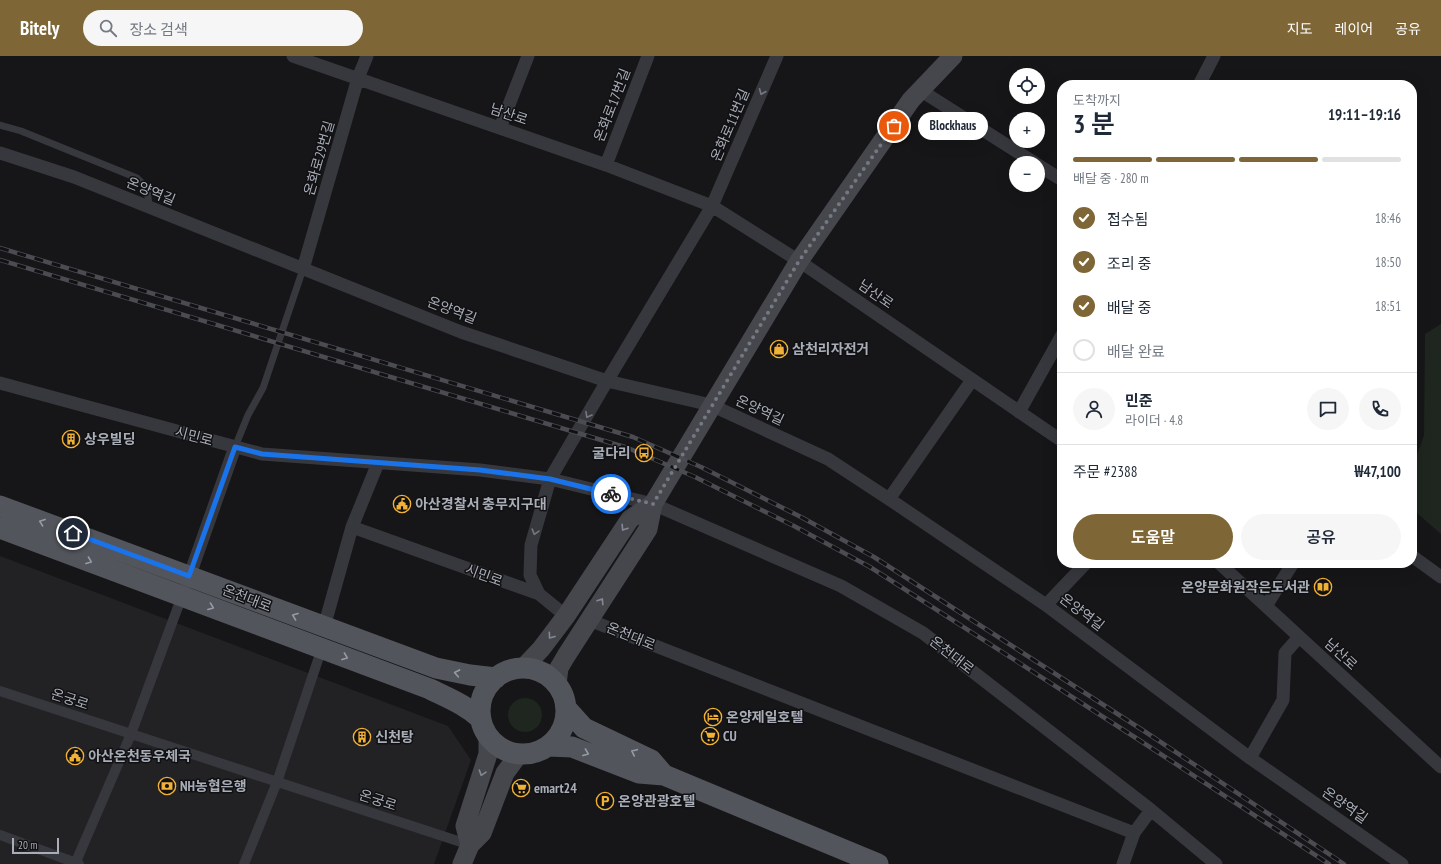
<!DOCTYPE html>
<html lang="ko">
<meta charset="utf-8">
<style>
body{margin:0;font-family:"PT Sans Narrow","Noto Sans KR",sans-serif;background:#f6f6f7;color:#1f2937;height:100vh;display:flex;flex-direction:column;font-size:15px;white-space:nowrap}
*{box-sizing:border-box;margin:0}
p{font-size:13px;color:#747a83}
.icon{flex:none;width:22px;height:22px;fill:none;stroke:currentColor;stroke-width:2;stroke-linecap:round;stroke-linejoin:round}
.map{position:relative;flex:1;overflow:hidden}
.details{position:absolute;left:1057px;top:24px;width:360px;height:488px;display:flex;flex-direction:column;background:#fff;border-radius:16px;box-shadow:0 4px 16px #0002}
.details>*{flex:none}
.controls{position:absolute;left:1009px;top:12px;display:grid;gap:8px}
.controls a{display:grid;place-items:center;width:36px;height:36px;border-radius:50%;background:#fff;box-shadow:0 4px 16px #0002;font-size:20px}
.scale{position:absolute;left:12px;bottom:10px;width:47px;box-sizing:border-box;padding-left:4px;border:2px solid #a8adb8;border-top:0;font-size:11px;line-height:14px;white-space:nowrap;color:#a8adb8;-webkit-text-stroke:3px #111113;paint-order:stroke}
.pin{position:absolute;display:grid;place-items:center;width:34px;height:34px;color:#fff;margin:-17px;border:2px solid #fff;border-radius:50%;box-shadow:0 1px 4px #0007}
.courier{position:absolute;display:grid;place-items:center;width:40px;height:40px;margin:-20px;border:3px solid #1a73e8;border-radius:50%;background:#fff;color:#222;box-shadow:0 1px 5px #0007}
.bubble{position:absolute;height:28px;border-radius:14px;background:#fff;box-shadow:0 4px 16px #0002;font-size:13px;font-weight:600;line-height:28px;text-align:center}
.overview em{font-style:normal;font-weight:600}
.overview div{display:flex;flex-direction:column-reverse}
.overview{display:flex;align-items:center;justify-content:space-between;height:68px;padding:0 16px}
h1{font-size:26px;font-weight:600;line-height:30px}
.bar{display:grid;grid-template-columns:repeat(4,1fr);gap:6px 4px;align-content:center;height:48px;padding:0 16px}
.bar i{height:5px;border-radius:3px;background:#e0e1e3}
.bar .on{background:#7e6636}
.bar p{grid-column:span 4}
.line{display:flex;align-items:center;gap:10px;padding:0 16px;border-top:1px solid #e0e1e3}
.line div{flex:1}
.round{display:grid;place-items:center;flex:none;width:42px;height:42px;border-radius:21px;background:#f6f6f7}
ol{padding:0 16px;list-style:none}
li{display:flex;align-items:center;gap:12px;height:44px}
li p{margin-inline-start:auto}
li .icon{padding:4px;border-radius:50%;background:#7e6636;color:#fff;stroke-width:4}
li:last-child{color:#747a83}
li i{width:22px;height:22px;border:2px solid #e0e1e3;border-radius:50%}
.primary-button{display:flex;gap:8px;margin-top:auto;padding:8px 16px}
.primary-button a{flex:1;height:46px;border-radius:24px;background:#7e6636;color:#fff;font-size:16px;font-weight:600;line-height:46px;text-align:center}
.primary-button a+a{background:#f6f6f7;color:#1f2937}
header{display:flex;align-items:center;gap:24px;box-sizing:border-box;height:56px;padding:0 20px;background:#7e6636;color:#fff}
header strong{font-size:19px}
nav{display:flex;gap:22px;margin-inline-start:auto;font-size:14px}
.search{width:280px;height:36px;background:#f6f6f7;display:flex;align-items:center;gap:10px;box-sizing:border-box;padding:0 14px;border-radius:22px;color:#747a83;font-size:15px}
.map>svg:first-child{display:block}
.built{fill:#222225}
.green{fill:#1e261f}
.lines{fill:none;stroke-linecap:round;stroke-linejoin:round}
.service{stroke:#37383d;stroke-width:7}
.pedestrian{stroke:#37383d;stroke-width:10}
.minor{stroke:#37383d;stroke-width:13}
.secondary{stroke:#45474d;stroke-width:19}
.primary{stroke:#53555c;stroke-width:21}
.rail-casing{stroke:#4a4c52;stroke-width:4.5}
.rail{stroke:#111113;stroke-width:3;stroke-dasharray:9;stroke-linecap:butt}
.oneway{stroke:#757881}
.oneway2{stroke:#979ba6}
.oneway3{stroke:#858993}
.done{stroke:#757880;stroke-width:4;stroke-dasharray:0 7.2}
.route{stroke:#1a73e8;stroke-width:5}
.labels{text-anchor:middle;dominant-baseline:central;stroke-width:3;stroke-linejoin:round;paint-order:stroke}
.street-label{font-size:14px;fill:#a8adb8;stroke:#111113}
.poi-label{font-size:14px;font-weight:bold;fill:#a8adb8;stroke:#111113;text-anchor:start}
</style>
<header>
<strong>Bitely</strong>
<div class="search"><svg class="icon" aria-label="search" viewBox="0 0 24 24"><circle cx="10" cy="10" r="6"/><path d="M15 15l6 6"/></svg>장소 검색</div>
<nav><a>지도</a><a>레이어</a><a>공유</a></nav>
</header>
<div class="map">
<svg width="1441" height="808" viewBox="0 0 1441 808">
<rect width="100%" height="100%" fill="#161618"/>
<path class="built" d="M0 500 448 670 471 704 434 808H0Z"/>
<path class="green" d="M1441 268V478L1412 453V413L1424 379 1425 278Z
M508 659a17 17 0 1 1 34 0a17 17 0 1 1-34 0Z"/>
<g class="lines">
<path class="service" d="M0 69 21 75 137 122C148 132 148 137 149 151
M235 391 248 359 263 332 303 213"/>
<path class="pedestrian" d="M0 635 470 789
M0 779 79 808
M75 808 131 678 182 540
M244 808 277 726 322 592"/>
<path class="minor" d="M293 0 606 109 712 150 799 205 1062 385
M1199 29 1214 0
M920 34 1035 107
M500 72 528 0
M0 97 74 121 461 276 607 325 711 349 828 403 889 443 1046 549 1250 702 1402 808
M606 109 648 0
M1038 109 1062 124
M303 213 358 22 367 0
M0 327 262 398 480 414 550 423 653 448 841 530 923 577 1151 754 1216 808
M1019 356 1062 279
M889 443 972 324
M352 471 539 538 566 560
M1412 500 1441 521
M1219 507 1441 711
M187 527 235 391
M539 538 530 519 531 489 550 423 607 325 712 150 777 0
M1046 549 1086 507
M1266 550 1293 507
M589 564 1134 777
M324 571 352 471 378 407
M1250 702 1283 644 1285 597 1299 581
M1123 808 1134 777 1151 754"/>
<path class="secondary" d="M523 612 541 593 566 560 630 463 653 448
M557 628 559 612 566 600 648 473 653 448 799 205 911 44 953 0
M470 789 465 770 488 698V679
M462 808 470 789 482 777 505 717 519 698"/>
<path class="primary" d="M0 450 436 612 470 619 496 622
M0 472 430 633C448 642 466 649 481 663
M480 655a43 43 0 1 1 86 0a43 43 0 1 1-86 0Z
M566 652 584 672 651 704 664 719
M549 690 572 691 639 717 664 719 878 808"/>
<defs>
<path id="rail" d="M0 192 633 381 701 411 801 461 874 501 1144 675 1344 808
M0 204 628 392 695 421 794 470 870 511 1136 682 1329 808"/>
</defs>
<use href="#rail" class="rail-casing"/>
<use href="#rail" class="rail"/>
</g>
<defs><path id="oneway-chevron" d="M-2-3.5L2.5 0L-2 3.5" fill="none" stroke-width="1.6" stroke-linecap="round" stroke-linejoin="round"/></defs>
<g class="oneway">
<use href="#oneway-chevron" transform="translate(762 36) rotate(113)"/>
<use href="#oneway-chevron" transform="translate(588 359) rotate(120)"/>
<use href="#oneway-chevron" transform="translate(535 476) rotate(106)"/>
</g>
<g class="oneway2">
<use href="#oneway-chevron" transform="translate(42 466) rotate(-160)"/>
<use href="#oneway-chevron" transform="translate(89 505) rotate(21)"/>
<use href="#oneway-chevron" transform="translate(211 551) rotate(21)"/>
<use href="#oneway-chevron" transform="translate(295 560) rotate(-159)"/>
<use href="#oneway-chevron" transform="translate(345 601) rotate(21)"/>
<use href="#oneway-chevron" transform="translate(457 617) rotate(-169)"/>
<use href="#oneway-chevron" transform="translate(634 696) rotate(-155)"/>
<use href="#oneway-chevron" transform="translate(586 697) rotate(21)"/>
</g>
<g class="oneway3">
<use href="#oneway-chevron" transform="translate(624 472) rotate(123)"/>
<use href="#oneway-chevron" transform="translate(601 545) rotate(-57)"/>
<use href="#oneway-chevron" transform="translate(551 580) rotate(126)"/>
<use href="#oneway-chevron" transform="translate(482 717) rotate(108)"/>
</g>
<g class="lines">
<path class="done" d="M611 438 653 448 799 205 894 70"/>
<path class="route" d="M73 477 189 520 235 391 262 398 480 414 550 423 611 438"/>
</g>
<defs>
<symbol id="shop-ring" viewBox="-11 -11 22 22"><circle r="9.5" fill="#111113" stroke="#f2b134" stroke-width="1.5"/><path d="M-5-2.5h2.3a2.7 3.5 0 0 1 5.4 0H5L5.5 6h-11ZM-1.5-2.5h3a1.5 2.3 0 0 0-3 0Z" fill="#f2b134"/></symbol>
<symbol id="building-ring" viewBox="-11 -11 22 22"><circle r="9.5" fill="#111113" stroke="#f2b134" stroke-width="1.5"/><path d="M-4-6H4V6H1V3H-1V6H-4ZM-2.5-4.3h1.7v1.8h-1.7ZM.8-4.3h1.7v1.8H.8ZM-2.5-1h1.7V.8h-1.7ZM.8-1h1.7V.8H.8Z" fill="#f2b134"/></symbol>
<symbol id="bus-ring" viewBox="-11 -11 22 22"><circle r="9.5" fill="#111113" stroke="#f2b134" stroke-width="1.5"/><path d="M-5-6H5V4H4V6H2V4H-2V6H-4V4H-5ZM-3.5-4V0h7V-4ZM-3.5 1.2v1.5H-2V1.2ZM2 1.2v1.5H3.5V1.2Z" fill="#f2b134"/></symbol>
<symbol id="civic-ring" viewBox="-11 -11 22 22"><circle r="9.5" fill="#111113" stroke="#f2b134" stroke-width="1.5"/><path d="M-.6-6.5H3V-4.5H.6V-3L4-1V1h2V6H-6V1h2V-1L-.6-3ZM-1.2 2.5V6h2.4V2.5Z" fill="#f2b134"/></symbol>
<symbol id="library-ring" viewBox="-11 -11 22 22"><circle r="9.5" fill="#111113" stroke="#f2b134" stroke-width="1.5"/><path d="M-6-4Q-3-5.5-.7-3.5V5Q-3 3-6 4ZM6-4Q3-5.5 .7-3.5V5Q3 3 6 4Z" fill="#f2b134"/></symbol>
<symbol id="hotel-ring" viewBox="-11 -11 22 22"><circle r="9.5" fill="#111113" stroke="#f2b134" stroke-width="1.5"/><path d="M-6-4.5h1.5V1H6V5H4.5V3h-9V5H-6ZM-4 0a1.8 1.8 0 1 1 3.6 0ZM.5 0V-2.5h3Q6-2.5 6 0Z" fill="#f2b134"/></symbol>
<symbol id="supermarket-ring" viewBox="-11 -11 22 22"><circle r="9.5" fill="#111113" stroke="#f2b134" stroke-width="1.5"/><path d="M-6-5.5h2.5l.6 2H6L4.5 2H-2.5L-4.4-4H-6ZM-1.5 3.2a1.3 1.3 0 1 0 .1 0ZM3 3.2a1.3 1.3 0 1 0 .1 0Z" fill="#f2b134"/></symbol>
<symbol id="bank-ring" viewBox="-11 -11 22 22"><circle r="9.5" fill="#111113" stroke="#f2b134" stroke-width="1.5"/><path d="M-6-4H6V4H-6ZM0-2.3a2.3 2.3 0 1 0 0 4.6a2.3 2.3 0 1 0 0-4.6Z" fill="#f2b134"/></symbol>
<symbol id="parking-ring" viewBox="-11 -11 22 22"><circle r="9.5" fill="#111113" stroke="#f2b134" stroke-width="1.5"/><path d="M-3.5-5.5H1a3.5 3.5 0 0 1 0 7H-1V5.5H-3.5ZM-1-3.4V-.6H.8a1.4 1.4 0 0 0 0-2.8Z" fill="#f2b134"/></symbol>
</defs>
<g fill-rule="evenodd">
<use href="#shop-ring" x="769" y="283" width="20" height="20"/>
<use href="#building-ring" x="61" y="373" width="20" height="20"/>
<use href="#bus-ring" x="634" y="387" width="20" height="20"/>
<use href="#civic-ring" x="392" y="438" width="20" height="20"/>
<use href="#library-ring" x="1313" y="521" width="20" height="20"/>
<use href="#hotel-ring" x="703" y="651" width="20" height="20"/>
<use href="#supermarket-ring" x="700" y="670" width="20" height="20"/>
<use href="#building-ring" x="352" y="671" width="20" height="20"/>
<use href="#civic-ring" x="65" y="690" width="20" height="20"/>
<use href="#bank-ring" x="157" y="720" width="20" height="20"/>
<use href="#supermarket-ring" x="511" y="722" width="20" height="20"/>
<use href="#parking-ring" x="595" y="735" width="20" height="20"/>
</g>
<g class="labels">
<g class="street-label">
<text transform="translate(612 49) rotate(-69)">온화로17번길</text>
<text transform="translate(509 58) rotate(19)">남산로</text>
<text transform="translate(730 69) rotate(-67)">온화로11번길</text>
<text transform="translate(319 102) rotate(-74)">온화로29번길</text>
<text transform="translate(151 135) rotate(22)">온양역길</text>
<text transform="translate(876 238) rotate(35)">남산로</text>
<text transform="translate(452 254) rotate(21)">온양역길</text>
<text transform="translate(760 354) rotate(25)">온양역길</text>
<text transform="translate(194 380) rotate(15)">시민로</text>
<text transform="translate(484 519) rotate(20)">시민로</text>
<text transform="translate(247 542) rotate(21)">온천대로</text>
<text transform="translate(1082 556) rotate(37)">온양역길</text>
<text transform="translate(631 580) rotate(22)">온천대로</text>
<text transform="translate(1341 598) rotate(43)">남산로</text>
<text transform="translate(952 599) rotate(38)">온천대로</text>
<text transform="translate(70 643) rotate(18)">온궁로</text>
<text transform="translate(378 744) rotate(18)">온궁로</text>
<text transform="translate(1345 749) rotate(35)">온양역길</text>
</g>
<g class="poi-label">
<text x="792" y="293">삼천리자전거</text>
<text x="84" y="383">상우빌딩</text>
<text x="631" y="397" text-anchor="end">굴다리</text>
<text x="415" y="448">아산경찰서 충무지구대</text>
<text x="1310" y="531" text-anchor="end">온양문화원작은도서관</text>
<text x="726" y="661">온양제일호텔</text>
<text x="723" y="680">CU</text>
<text x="375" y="681">신천탕</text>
<text x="88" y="700">아산온천동우체국</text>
<text x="180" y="730">NH농협은행</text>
<text x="534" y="732">emart24</text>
<text x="618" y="745">온양관광호텔</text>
</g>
</g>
</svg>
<div class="controls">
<a><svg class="icon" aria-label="locate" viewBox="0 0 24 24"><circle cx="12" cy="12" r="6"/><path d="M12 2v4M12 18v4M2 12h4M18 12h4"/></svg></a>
<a>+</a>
<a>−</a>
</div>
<div class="scale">20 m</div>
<div class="pin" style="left:894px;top:70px;background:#ea580c"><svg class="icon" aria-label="bag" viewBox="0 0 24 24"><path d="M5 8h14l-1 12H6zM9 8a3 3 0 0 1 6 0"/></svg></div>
<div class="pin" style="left:73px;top:477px;background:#1f2937"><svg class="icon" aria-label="home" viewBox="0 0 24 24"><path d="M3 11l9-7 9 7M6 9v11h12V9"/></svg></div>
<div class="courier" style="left:611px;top:438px"><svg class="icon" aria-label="bike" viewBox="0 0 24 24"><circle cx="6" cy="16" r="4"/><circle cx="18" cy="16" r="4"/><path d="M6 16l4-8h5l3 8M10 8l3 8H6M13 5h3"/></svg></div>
<div class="bubble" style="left:918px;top:56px;width:70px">Blockhaus</div>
<section class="details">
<div class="overview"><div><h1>3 분</h1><p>도착까지</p></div><em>19:11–19:16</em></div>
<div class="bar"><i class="on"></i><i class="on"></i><i class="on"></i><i></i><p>배달 중 · 280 m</p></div>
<ol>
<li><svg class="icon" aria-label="check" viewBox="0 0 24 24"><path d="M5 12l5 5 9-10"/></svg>접수됨<p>18:46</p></li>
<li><svg class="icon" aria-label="check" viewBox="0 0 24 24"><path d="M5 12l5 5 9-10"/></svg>조리 중<p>18:50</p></li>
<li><svg class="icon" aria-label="check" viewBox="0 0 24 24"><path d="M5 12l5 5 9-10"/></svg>배달 중<p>18:51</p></li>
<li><i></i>배달 완료</li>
</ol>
<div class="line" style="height:72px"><a class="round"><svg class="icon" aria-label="person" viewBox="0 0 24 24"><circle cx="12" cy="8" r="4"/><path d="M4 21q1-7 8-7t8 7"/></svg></a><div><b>민준</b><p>라이더 · 4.8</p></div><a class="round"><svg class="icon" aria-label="chat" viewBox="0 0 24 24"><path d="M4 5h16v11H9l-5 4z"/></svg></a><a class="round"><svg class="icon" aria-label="phone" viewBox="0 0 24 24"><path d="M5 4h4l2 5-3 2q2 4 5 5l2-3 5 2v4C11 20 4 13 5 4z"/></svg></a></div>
<div class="line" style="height:52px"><div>주문 #2388</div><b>₩47,100</b></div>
<div class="primary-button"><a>도움말</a><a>공유</a></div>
</section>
</div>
